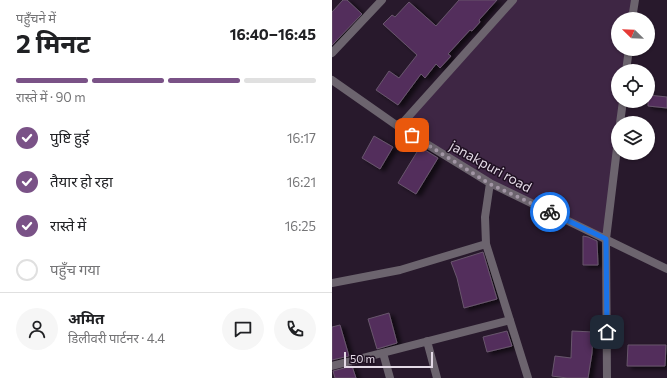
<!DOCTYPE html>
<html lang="hi">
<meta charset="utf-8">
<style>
body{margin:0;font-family:Commissioner,"Noto Sans Devanagari",sans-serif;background:#f6f6f6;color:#202124;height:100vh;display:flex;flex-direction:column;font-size:15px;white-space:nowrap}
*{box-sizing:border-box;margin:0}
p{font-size:13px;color:#757577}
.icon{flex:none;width:22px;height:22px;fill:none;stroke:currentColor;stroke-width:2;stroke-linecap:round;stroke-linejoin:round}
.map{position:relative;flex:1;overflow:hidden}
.side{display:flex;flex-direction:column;background:#fff;width:332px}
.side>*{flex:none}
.needle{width:26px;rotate:293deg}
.buttons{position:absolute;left:279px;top:12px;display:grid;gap:8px}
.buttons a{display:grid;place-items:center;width:44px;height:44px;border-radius:50%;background:#fff;box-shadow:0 1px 3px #0004;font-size:20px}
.scale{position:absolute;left:12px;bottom:10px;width:89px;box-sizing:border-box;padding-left:4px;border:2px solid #e3d9e6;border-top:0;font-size:11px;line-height:14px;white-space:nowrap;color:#e3d9e6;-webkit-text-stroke:3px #1f1022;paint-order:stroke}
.pin{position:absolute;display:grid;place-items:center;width:34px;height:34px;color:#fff;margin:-17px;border-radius:8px;box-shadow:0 2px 6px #0006}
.courier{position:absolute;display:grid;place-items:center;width:40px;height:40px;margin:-20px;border:3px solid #1a73e8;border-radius:50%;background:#fff;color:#222;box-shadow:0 1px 5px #0007}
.overview em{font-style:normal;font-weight:700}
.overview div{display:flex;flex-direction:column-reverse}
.overview{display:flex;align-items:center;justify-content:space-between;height:68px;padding:0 16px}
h1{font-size:26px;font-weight:700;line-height:30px}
.bar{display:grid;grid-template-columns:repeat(4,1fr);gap:6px 4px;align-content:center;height:48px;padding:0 16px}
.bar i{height:5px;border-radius:3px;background:#e0e0e0}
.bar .on{background:#7a5287}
.bar p{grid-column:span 4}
.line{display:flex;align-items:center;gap:10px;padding:0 16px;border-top:1px solid #e0e0e0}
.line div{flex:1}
.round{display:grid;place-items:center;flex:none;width:42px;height:42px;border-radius:21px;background:#f6f6f6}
ol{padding:0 16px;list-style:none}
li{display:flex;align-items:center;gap:12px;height:44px}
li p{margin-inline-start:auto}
li .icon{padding:4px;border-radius:50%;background:#7a5287;color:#fff;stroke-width:4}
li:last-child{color:#757577}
li i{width:22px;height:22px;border:2px solid #e0e0e0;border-radius:50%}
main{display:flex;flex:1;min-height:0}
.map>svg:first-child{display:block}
.green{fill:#3e2644}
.building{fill:#532d5c;stroke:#69576d;filter:url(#shadow)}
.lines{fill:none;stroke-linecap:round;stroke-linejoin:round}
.street{stroke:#6c646e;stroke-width:8}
.done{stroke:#a296a5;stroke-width:4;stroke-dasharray:0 7.2}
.route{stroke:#1a73e8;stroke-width:5}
.labels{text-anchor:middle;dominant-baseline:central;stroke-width:3;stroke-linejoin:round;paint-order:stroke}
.street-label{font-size:14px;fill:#e3d9e6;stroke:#1f1022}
</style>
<main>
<section class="side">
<div class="overview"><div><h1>2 मिनट</h1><p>पहुँचने में</p></div><em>16:40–16:45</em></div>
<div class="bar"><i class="on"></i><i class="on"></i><i class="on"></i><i></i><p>रास्ते में · 90 m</p></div>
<ol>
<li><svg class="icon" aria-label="check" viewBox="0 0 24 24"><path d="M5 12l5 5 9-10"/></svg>पुष्टि हुई<p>16:17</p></li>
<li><svg class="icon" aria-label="check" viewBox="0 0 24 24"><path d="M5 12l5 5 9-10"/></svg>तैयार हो रहा<p>16:21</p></li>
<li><svg class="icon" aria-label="check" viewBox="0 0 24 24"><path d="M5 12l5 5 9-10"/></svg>रास्ते में<p>16:25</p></li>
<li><i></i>पहुँच गया</li>
</ol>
<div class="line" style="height:72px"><a class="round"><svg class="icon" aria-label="person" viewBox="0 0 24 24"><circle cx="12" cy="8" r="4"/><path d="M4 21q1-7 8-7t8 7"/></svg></a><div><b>अमित</b><p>डिलीवरी पार्टनर · 4.4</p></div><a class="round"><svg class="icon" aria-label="chat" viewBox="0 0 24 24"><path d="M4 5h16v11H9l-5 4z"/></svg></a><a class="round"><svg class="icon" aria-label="phone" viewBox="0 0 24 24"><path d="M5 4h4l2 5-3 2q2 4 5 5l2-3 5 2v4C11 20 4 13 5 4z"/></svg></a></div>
</section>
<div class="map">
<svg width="335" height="378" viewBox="0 0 335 378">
<defs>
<filter id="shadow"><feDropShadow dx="4.5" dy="2.5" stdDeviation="2" flood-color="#0009"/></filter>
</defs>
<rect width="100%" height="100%" fill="#28192c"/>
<path class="green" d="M181 0H303L300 19H286V49H297L294 71H286V101H291L286 123V140L274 239 158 183 67 127Z"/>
<path class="building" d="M11 0H15L30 14 0 45V12Z
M127 0H165L147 20 148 22 140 31 138 30 116 54 119 56 108 68 104 64 93 78 89 74 66 105 44 90 57 71 67 78 85 55 51 24 60 15 63 17 77 2 104 26Z
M316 95 335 97V108L316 106Z
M42 136 61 147 48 169 30 158Z
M88 147 106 158 84 194 66 183Z
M251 236 256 237 265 241 266 265H251Z
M151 252 165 299 132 308 125 278 119 262Z
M57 313 65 343 45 349 36 319Z
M8 325 17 356 0 360V327Z
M175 331 180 346 155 352 151 337Z
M240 331 261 332 260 353 256 378H235L220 376 223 356 239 358Z
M296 345H334L333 366H295Z
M20 366 24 378H3L1 371Z"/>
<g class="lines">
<path class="street" d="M300 19 303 0
M0 53 50 0
M294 71 297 49
M0 80 67 127 158 183 335 269
M288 123 291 101
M67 127 181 0
M158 183 153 217 154 244 196 378
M0 283 68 270 154 244
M95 341 105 378
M51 353 58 378
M0 366 178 320
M275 378 274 239 286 140"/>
</g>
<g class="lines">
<path class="done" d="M80 135 158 184 218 212"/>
<path class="route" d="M218 212 274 239 275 332"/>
</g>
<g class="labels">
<g class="street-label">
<text transform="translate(159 166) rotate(29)">janakpuri road</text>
</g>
</g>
</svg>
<div class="buttons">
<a><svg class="needle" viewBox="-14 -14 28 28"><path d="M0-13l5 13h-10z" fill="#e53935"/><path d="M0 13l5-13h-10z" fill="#757577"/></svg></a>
<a><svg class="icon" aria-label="locate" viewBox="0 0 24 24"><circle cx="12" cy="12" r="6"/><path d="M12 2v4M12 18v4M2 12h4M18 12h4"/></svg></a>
<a><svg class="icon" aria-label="layers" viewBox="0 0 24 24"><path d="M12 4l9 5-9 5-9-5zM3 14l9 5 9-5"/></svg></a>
</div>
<div class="scale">50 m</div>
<div class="pin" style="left:80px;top:135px;background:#ea580c"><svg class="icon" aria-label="bag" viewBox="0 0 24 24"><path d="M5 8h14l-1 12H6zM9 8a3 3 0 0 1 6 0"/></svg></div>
<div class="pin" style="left:275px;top:332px;background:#1f2937"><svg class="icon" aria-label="home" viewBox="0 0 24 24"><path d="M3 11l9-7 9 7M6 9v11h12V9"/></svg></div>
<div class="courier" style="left:218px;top:212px"><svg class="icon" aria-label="bike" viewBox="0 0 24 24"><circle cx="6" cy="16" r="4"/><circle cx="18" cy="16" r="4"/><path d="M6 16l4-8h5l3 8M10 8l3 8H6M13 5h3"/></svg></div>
</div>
</main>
